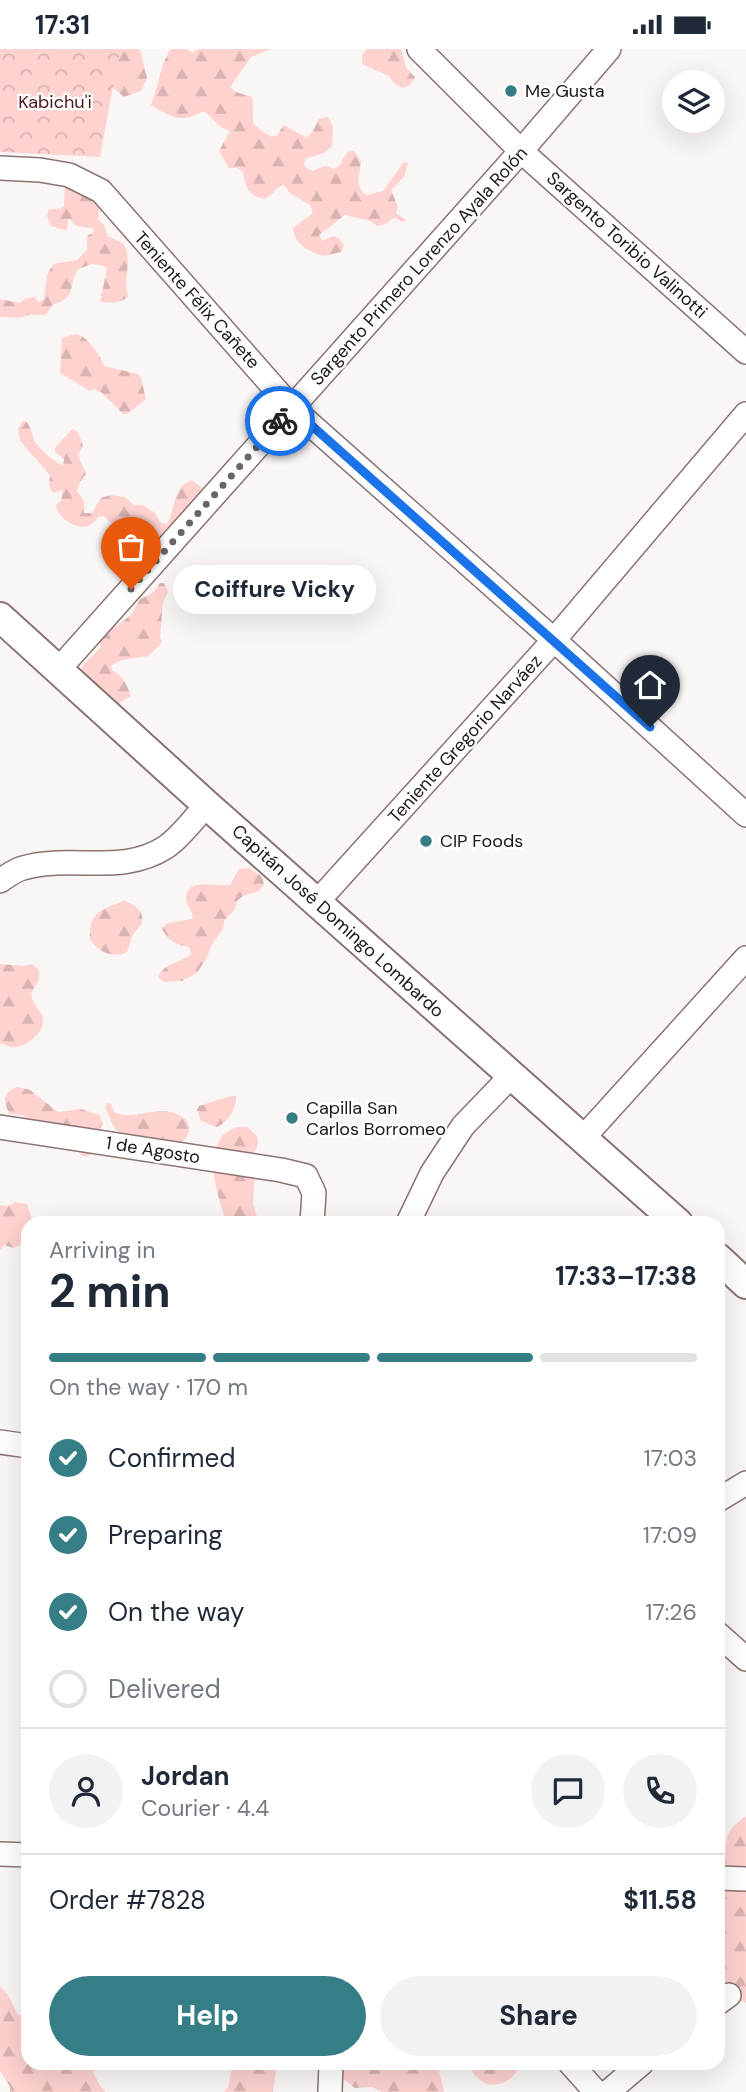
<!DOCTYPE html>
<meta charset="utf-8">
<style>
body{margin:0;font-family:"DM Sans",sans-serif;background:#f2f2f3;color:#1f2937;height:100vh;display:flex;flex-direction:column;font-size:26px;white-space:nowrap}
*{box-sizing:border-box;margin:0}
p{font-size:23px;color:#747a83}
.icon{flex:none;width:38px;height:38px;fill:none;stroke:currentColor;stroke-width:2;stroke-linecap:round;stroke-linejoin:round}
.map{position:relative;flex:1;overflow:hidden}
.sheet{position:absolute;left:21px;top:1167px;width:704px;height:854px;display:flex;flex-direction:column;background:#fff;border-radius:21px;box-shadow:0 7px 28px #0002}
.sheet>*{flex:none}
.controls{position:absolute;left:662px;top:21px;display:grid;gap:14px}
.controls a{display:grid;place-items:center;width:63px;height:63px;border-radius:50%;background:#fff;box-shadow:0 7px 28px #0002;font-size:35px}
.pin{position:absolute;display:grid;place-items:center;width:60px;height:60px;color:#fff;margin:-72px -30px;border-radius:50% 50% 50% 0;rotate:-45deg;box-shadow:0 0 7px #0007}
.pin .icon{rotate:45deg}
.courier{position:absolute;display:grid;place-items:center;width:70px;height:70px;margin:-35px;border:5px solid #1a73e8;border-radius:50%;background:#fff;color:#222;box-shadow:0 2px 9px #0007}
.bubble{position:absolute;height:49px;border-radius:24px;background:#fff;box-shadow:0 7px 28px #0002;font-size:23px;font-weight:700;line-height:49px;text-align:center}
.summary em{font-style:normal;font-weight:700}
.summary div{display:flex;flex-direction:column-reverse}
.summary{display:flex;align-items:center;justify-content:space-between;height:119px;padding:0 28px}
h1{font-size:46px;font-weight:700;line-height:52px}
.bar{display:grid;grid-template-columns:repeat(4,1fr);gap:10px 7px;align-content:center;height:84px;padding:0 28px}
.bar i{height:9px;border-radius:5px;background:#e0e1e3}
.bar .active{background:#367e85}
.bar p{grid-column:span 4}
.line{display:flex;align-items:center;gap:18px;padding:0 28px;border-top:2px solid #e0e1e3}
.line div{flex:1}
.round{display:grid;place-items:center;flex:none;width:74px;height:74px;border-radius:37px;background:#f2f2f3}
ol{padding:0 28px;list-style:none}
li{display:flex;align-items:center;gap:21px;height:77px}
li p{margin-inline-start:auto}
li .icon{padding:7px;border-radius:50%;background:#367e85;color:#fff;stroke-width:4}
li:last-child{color:#747a83}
li i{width:38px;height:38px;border:4px solid #e0e1e3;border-radius:50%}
.cta{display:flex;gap:14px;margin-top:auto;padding:14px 28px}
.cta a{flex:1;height:80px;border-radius:42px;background:#367e85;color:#fff;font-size:28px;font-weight:700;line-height:80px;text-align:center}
.cta a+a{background:#f2f2f3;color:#1f2937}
.status{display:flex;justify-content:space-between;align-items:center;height:49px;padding:0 35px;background:#fff;direction:ltr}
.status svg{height:19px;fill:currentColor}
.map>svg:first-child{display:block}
.forest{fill:url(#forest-firs)}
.park{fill:url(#park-crowns)}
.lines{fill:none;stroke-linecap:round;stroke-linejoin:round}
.minor-casing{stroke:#8a7472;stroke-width:26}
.tertiary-casing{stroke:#8a7472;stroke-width:32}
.minor{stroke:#fff;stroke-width:23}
.tertiary{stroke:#fff;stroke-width:28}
.done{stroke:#6b6464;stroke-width:7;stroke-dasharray:0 12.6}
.route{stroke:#1a73e8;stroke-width:9}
.poi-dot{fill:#367e85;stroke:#fff;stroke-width:2.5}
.labels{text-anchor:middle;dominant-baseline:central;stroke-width:5;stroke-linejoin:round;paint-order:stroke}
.poi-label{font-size:18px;fill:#1e1515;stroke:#fff;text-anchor:start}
.park-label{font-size:18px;fill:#4c1415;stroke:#fff}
.street-label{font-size:18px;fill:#1e1515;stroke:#fff}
</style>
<div class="status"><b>17:31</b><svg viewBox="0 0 49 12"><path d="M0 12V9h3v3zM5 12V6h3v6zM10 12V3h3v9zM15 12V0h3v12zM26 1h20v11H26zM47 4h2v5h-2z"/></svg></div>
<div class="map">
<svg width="746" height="2043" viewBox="0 0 746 2043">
<defs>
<pattern id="forest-firs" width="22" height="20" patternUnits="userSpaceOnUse" patternTransform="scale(1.75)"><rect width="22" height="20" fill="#fdd2cf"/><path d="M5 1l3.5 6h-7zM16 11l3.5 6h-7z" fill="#d8b3b1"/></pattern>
<pattern id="park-crowns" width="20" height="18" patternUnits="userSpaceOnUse" patternTransform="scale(1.75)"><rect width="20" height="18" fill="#fdd2cf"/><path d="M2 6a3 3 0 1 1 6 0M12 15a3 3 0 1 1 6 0" fill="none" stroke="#d8b3b1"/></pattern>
</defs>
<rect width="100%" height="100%" fill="#fbf6f6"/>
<path class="forest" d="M104 0H140L147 29 141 42 124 48 112 38Z
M171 0H187L192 4 198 0H271L251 8 230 38 236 43 252 48C255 58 251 66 254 76L271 88 276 87 284 76 307 89 313 82 319 70 328 68 333 78 332 97 324 104 305 110 304 117 312 122 325 117 334 120 340 116 347 103 354 102 361 112C360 124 354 139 367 146L383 142 404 113 408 114 404 128 391 141 398 158 396 164 406 171 402 173 396 169 391 170 386 175 378 177 370 172 345 166 319 186 322 192 333 187 339 189 344 197 341 203 325 207C310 204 294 195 293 179L313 164 310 156 291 145 284 136C275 138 273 147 264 150 248 147 245 137 243 123L237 119H229L219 102 230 82 221 78 204 62C179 74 175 70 151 56 158 39 161 13 171 0Z
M366 0H401L406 19 415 28 410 36 402 39 394 34 389 27 362 15V6Z
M65 136 101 144 98 170 104 176 108 187 123 194C134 212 122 229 128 247 121 256 110 253 100 253L107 220 104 217 92 215 78 220C67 239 78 248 52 256L46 266H28L21 269 0 268V250L19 254 27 249 35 248 39 254 44 250 47 226 53 215 77 211 87 201V187L93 183V179L76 177 70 170 68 171 67 182 51 177 47 168 49 160H60L64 157Z
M76 285C88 288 100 305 104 317L138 325 141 329 146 350 127 365H123L102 344 94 340 90 342 60 324 62 289Z
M23 372 27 373C32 380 32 388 36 394 42 403 54 412 63 417L64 410 55 403V399L72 380 78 383 83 397 78 406 86 425 80 433 77 442 84 452V464H92L101 449 110 446 125 448 134 456H143L155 464 161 474 167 475C175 461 173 437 192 431L205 441 210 465 209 470 194 485 161 491 143 498 123 479 115 477 103 467 98 468C96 471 94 474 90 476 78 483 57 468 56 456L61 452 63 441 53 444 49 437 50 426 20 392 18 380Z
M160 534H164L168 543 163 553 160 589 162 592 160 596 148 607C136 609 121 609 111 617L112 621C124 628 126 634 131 647L116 656 82 625V617L101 598 99 590 113 574 116 578 132 565 139 551 154 543Z
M248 819 262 827 264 835 259 842 243 847 237 852 235 860 224 872 223 880 212 895 206 910 197 924 182 932 164 933 158 928C165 913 179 915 191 905L189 898C176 896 168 891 162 880L167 874 193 870C193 861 186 857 186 849 187 828 217 838 230 836L239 820Z
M124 852C133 854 144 861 142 872 141 878 135 882 132 887 130 893 130 898 126 904 111 909 99 903 90 891 88 864 101 860 124 852Z
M0 915 24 917 32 915 39 921V930L31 945C33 958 42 961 43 970 45 984 24 1000 11 998 7 997 4 995 0 994Z
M17 1038 30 1041 58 1063 81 1060 99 1066 103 1074 97 1086 98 1102 86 1108C73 1103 76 1092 78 1081L75 1078 29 1073 23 1066 10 1065C3 1054 2 1043 17 1038Z
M231 1047H236C237 1059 227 1075 216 1078L201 1072 197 1061 199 1057Z
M107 1054 111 1055 114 1063C136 1075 161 1049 187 1072 192 1082 187 1091 178 1096L157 1094 146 1087C114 1085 119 1089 105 1058Z
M238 1078H247L257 1087C260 1098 255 1104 247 1109L216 1104C216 1090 225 1082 238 1078Z
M214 1122 255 1124 253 1155 259 1174H227C223 1165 213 1132 214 1122Z
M15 1153 27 1155 33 1174H28V1193L13 1199 4 1196 0 1201V1156L8 1157Z
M744 1768H746V1954L730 1947 718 1946V1837C732 1819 719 1797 731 1780 734 1776 740 1772 744 1768Z
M0 1937 8 1946 18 1966 28 1968V2014H98L93 2023 100 2037 106 2043H10V2038L0 2022Z
M233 2014H277L273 2043H224L228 2038Z
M329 2014H437L444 2043H382L372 2038 355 2039 333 2022Z
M469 2014H521C510 2043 477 2043 469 2014Z"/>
<path class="park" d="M0 0H120L100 108 0 103Z"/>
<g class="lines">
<defs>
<path id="minor" d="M419 0 521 102 746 303
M0 119 40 121 69 126 101 142 292 359 554 591 746 766
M59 620 521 102 609 0
M0 832C7 827 15 821 23 819 71 805 122 827 166 798 181 788 194 769 207 756
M317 853 554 591 746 365
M0 1078 281 1121 306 1127 314 1144 312 1174
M583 1089 746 909
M408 1174 432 1124 463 1077 512 1026
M0 1393 28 1397
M718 1451 746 1434
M718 1585 746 1610
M0 1805 28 1806
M718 1829 746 1830
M718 1954 729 1946
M570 2014 596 2043
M330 2043 331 2014
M608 2043 642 2014"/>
<path id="tertiary" d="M0 568 207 756 678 1174
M718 1209 746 1235"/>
</defs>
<use href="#minor" class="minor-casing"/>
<use href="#tertiary" class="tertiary-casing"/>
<use href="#minor" class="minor"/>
<use href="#tertiary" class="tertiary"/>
</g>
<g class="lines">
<path class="done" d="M131 540 280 372"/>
<path class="route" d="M280 372 292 359 650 678"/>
</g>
<g class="poi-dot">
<circle cx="511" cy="42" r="7"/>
<circle cx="426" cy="792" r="7"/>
<circle cx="292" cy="1069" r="7"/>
</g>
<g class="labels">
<g class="poi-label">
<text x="525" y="42">Me Gusta</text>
<text x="440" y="792">CIP Foods</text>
<text x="306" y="1059">Capilla San<tspan x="306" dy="21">Carlos Borromeo</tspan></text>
</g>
<g class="park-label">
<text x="55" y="53">Kabichu'i</text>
</g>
<g class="street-label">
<text transform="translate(627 196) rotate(42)">Sargento Toribio Valinotti</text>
<text transform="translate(419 217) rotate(-48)">Sargento Primero Lorenzo Ayala Rolón</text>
<text transform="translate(197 251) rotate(48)">Teniente Félix Cañete</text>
<text transform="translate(465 690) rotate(-48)">Teniente Gregorio Narváez</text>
<text transform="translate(338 872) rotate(42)">Capitán José Domingo Lombardo</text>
<text transform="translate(153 1101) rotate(9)">1 de Agosto</text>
</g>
</g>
</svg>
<div class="controls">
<a><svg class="icon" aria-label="layers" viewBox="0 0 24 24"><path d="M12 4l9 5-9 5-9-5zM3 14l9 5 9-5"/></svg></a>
</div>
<div class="pin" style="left:131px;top:540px;background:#ea580c"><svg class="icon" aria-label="bag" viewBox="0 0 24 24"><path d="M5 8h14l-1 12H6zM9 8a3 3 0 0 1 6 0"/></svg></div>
<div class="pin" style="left:650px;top:678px;background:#1f2937"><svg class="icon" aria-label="home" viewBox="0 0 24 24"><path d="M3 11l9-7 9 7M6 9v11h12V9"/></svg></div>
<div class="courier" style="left:280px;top:372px"><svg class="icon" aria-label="bike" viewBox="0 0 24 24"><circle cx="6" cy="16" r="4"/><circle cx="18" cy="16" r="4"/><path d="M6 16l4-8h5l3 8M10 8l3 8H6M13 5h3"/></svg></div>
<div class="bubble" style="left:173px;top:516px;width:203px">Coiffure Vicky</div>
<section class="sheet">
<div class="summary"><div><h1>2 min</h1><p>Arriving in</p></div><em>17:33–17:38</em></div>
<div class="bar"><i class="active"></i><i class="active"></i><i class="active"></i><i></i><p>On the way · 170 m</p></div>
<ol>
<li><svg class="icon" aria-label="check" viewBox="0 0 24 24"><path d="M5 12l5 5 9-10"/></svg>Confirmed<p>17:03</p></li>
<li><svg class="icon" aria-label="check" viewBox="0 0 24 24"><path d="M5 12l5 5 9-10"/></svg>Preparing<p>17:09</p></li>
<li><svg class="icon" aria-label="check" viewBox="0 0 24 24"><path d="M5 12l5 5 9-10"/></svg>On the way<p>17:26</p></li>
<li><i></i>Delivered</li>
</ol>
<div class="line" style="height:126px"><a class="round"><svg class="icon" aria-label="person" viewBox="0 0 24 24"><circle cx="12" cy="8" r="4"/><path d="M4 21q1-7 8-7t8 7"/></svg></a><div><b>Jordan</b><p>Courier · 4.4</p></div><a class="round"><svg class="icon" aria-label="chat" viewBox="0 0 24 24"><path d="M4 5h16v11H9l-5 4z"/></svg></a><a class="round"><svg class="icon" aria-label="phone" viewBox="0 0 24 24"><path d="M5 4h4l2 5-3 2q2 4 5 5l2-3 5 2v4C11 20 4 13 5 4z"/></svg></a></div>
<div class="line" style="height:91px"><div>Order #7828</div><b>$11.58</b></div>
<div class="cta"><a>Help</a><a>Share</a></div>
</section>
</div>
